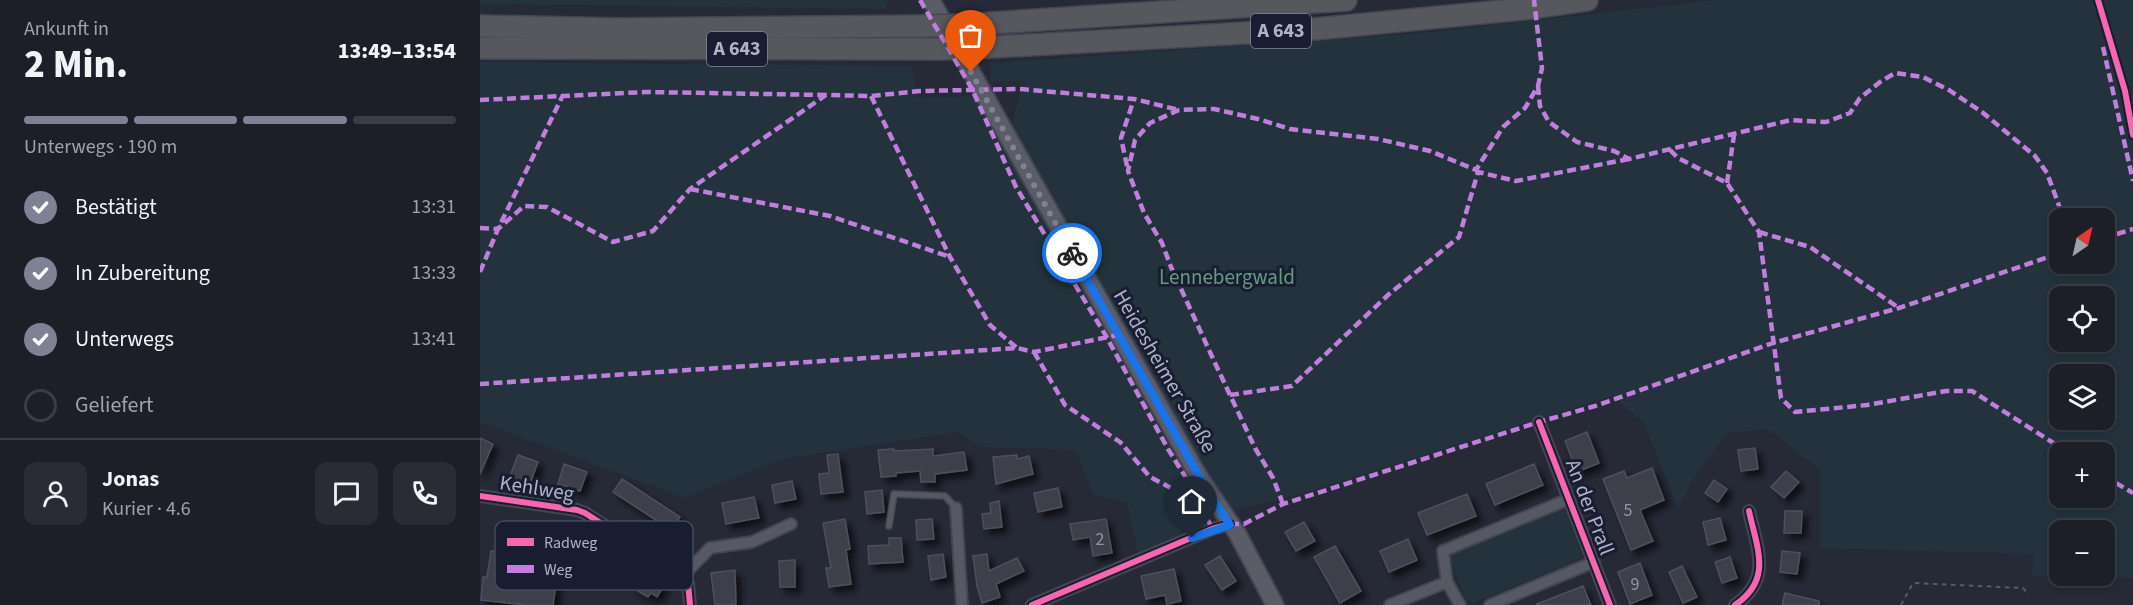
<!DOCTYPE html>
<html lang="de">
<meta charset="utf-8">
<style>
body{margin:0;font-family:"Source Sans 3",sans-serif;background:#292c34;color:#f1f3f6;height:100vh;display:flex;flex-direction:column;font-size:22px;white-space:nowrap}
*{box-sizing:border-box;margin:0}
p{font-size:20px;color:#a0a2a8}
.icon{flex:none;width:33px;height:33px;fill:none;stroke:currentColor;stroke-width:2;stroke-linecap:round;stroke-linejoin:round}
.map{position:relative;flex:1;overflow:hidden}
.drawer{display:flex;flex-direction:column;background:#1c1f28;width:480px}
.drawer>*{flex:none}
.needle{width:39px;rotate:34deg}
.controls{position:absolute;left:1569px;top:208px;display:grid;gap:12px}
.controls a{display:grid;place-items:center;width:66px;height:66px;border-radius:12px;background:#1c1f28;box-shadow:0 3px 9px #0003,0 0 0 2px #3a3d45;font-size:30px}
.pin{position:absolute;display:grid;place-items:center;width:51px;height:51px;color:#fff;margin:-62px -26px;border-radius:50% 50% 50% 0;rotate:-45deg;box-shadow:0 0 6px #0007}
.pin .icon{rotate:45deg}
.courier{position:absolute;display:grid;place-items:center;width:60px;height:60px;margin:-30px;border:4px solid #1a73e8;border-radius:50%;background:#fff;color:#222;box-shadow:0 2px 8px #0007}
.head em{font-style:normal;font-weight:800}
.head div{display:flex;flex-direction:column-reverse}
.head{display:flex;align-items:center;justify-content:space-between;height:102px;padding:0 24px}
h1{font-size:39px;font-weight:800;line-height:45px}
.bar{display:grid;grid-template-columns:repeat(4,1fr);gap:9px 6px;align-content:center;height:72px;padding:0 24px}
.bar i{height:8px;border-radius:4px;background:#3a3d45}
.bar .active{background:#7f8295}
.bar p{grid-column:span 4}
.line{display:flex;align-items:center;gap:15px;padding:0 24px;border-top:2px solid #3a3d45}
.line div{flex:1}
.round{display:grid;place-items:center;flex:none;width:63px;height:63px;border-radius:12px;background:#292c34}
ol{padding:0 24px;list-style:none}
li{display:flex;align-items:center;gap:18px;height:66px}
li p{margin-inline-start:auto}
li .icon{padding:6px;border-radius:50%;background:#7f8295;color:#fff;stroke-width:4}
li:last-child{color:#a0a2a8}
li i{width:33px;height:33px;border:3px solid #3a3d45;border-radius:50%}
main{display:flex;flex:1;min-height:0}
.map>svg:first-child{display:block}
.green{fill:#23323c;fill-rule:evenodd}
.building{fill:#3c3f4b;stroke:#4e505e;stroke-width:1.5;filter:url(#shadow)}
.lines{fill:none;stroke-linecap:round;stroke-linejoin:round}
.lane-casing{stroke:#434650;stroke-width:8}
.street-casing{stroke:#434650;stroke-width:14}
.secondary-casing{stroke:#434652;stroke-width:20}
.highway-casing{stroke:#434551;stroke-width:24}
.path{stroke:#595c67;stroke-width:2;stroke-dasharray:4.5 4.5;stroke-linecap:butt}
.lane{stroke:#565864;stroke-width:5}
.street{stroke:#565864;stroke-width:10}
.secondary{stroke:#5a5c68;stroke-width:16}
.highway{stroke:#57585d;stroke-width:21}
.highway-bridge-casing{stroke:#434551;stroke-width:24;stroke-linecap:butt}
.highway-bridge{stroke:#57585d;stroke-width:21}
.quiet{stroke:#c07fdc;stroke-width:4.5;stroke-dasharray:9 4.5;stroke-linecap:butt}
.cycleway-casing{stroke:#191d31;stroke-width:10}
.cycleway{stroke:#f766af;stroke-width:6}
.done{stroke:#7f8295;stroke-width:6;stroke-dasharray:0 10.8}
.route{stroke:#1a73e8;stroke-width:8}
.labels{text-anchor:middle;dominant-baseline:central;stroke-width:6;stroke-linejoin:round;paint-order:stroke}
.number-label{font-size:18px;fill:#9295a9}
.shield{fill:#191d31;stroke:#82859b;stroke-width:1.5}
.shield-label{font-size:20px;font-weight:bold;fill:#afb2c8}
.park-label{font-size:21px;fill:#639c7f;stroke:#191d31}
.street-label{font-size:21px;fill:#afb2c8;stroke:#191d31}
.key{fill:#191d31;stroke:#464a5e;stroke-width:1.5}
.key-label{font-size:16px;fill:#afb2c8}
</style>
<main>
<section class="drawer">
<div class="head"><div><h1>2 Min.</h1><p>Ankunft in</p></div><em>13:49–13:54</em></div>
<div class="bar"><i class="active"></i><i class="active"></i><i class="active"></i><i></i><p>Unterwegs · 190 m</p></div>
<ol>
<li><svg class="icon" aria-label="check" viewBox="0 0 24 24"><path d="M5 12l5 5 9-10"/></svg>Bestätigt<p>13:31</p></li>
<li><svg class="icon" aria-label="check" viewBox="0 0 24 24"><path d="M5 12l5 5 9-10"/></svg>In Zubereitung<p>13:33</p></li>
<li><svg class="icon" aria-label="check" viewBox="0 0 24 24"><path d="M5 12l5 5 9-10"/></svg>Unterwegs<p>13:41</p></li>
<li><i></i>Geliefert</li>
</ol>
<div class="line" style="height:108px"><a class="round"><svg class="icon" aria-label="person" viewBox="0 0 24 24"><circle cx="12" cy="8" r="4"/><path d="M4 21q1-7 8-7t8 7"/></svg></a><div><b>Jonas</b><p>Kurier · 4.6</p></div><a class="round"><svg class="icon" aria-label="chat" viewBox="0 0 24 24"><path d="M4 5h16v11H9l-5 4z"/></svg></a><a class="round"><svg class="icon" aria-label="phone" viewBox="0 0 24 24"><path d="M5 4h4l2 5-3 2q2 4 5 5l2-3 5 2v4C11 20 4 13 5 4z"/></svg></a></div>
</section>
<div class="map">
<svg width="1653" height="605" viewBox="0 0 1653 605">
<defs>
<filter id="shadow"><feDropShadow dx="5.5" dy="5.5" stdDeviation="3" flood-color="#0009"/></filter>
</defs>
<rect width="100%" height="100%" fill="#262936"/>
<path class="green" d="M0 0H409L405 9 0 4Z
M1234 0H1653V578L1552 576 1554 554 1340 548V470L1288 429 1247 433 1214 478 1198 509 1164 423 1133 396 821 494 755 510 658 553 647 503 614 495 595 450 501 447 478 432 303 459 205 498 0 422V62L432 66 438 98 495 96 516 137 532 124 543 81 511 82V63L944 33ZM1580 219H1624V264H1580ZM1580 297H1624V342H1580ZM1580 375H1624V420H1580ZM1580 453H1624V498H1580ZM1580 531H1624V576H1580Z
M1083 508 1085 510 1103 558 993 603 986 601 969 556 972 552Z"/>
<path class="building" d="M1107 432 1119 463 1097 472 1085 441Z
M0 438 13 444 0 474Z
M1275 448 1278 469 1261 471 1258 450Z
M414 449V451L453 449V456L484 452 487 470 455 474V482H441L440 471 416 473V476L401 477 398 450Z
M358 454 363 492 341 494 339 474 349 473 347 455Z
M38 455 58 462 50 484 30 476Z
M537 455V459L549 456 553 474 516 484 513 457Z
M84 464 107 472 100 491 78 484Z
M1054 464 1063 485 1015 505 1006 484Z
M1172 468 1184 500 1160 510 1173 541 1151 550 1123 479 1144 471 1147 478Z
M1306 471 1319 482 1304 498 1291 487Z
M142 479 200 517 191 530 133 492Z
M1234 480 1247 489 1238 502 1225 493Z
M312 481 316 499 295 503 292 485Z
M578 488 582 507 558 512 554 493Z
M402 490 404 512 387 514 385 492Z
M987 494 996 516 947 535 938 513Z
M274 497 279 518 246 524 242 503Z
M519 501 522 527 504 529 502 514 511 513 510 503Z
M1305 511H1322L1321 533H1304Z
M1240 518 1246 540 1228 545 1223 522Z
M365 519 370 549 366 550 371 584 349 587 346 568H351L343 523Z
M452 519 454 539 437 540 436 520Z
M626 519 632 553 613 556 610 537 593 540 590 524Z
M824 522 835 541 816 551 805 532Z
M409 538H421L423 562 389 564 388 546 409 545Z
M928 539 937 560 909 572 900 551Z
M855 546 881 591 860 603 834 557Z
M11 551 32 553 28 585 57 588 59 575 77 577 73 605H47L1 600 3 577H7Z
M1302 551 1320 553 1317 574 1300 572Z
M463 554 466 577 451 580 448 556Z
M507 554 509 571 537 558 544 571 516 584 520 597 502 603 497 586 493 556Z
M740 556 756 581 742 590 725 565Z
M1250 557 1257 578 1242 583 1235 562Z
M315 560V587H300L299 561Z
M1160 563 1172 595 1150 604 1138 572Z
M1202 566 1217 597 1203 603 1189 572Z
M157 569 184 585 177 597 171 593 168 597 153 588 156 584 150 580Z
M694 569 701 601 687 604 685 595 666 599 661 576Z
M255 570 256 605H235L231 573Z
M1103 586 1111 605H1057V604Z
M1305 593 1339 601V605H1302Z"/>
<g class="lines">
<defs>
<path id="lane" d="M409 526 414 494 465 496 476 508"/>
<path id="street" d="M1059 422 1130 605
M0 496 97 510 105 513 203 576 208 583 210 605
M476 508 482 605
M203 576 230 548 272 542 311 524
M552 605 732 529 750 524
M910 605 967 582
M980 605 967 582 963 551 1089 499
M1010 605 1114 562
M1255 605C1293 579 1277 549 1269 511"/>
<path id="secondary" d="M451 0 718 475 757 533 795 605"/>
<path id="highway" d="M480 25 866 0
M0 26 138 29 446 26
M0 48 461 49
M494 48 835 29 1043 9 1107 0"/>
</defs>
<use href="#lane" class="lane-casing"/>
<use href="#street" class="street-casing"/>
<use href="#secondary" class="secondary-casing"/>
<use href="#highway" class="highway-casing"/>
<path class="path" d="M996 170 998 172
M1421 605 1433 583 1543 588 1549 595"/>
<use href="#lane" class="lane"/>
<use href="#street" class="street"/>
<use href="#secondary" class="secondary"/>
<use href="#highway" class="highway"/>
<defs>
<path id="highway-bridge" d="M446 26 480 25
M461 49 494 48"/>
</defs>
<use href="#highway-bridge" class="highway-bridge-casing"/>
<use href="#highway-bridge" class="highway-bridge"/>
<path class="quiet" d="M440 0 492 89 536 187 626 336 688 449 718 497 732 529
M1623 47 1653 181
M1058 86 1060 106 1069 122 1097 142 1134 151 1149 159 1311 120 1346 122 1370 113 1380 98 1400 82 1415 73 1443 77 1469 90 1502 112 1555 156 1567 173 1584 219
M391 96 470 257 510 325 537 348
M0 100 166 92 346 95
M1190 150 1198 158 1247 183 1279 232 1301 398 1315 412 1387 405 1466 391H1492L1589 453
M647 166 641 138 654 99
M1247 183 1254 135
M210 189 350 216 470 257
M0 228 18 229 44 206 67 207 133 242 173 231 210 189 346 95 391 96 440 91 539 89 654 99 699 110
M1279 232 1330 247 1419 308
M1624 238 1653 229
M0 272 18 229 83 95
M554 352 585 405 640 442 670 477 693 489 718 497
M0 384 537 348 554 352 638 335
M750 395 812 386 908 295 979 237 998 172 1036 181 1149 159
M1624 476 1653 493
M803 504 793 478 775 448 735 363 691 267 682 243 664 213 648 171 655 140 670 123 699 110 734 109 778 119 810 129 898 139 950 151 996 170 1023 127 1045 108 1058 86 1062 68 1054 0
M750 524H764L803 504 1059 422 1115 406 1293 343 1419 308 1580 253"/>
<defs>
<path id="cycleway" d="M1618 0 1645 91 1653 135
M1059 422 1130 605
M0 496 97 510 105 513 203 576 208 583 210 605
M552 605 732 529 750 524
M1255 605C1293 579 1277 549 1269 511"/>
</defs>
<use href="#cycleway" class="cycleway-casing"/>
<use href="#cycleway" class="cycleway"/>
</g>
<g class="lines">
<path class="done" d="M491 72 592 253"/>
<path class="route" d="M592 253 726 488 750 525 712 538"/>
</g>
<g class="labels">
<g class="number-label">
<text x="1148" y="510">5</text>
<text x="620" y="539">2</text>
<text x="1155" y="584">9</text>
</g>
<g class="shield">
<rect x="771" y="14" width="60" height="34" rx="4.5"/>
<rect x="227" y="32" width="60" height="34" rx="4.5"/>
</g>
<g class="shield-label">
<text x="801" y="31">A 643</text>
<text x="257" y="49">A 643</text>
</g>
<g class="park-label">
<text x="747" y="277">Lennebergwald</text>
</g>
<g class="street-label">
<text transform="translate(685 371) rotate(60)">Heidesheimer Straße</text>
<text transform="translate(57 488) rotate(9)">Kehlweg</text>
<text transform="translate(1110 507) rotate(69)">An der Prall</text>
</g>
</g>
<rect x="15" y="521" width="198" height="69" rx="9" class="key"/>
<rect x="27" y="538" width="27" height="8" fill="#f766af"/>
<rect x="27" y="565" width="27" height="8" fill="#c07fdc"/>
<g class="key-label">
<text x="64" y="548">Radweg</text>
<text x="64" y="575">Weg</text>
</g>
</svg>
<div class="controls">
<a><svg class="needle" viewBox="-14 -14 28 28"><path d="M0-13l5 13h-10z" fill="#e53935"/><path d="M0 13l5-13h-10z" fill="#a0a2a8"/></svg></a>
<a><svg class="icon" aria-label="locate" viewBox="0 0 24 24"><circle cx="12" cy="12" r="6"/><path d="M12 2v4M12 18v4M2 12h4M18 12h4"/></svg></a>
<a><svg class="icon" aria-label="layers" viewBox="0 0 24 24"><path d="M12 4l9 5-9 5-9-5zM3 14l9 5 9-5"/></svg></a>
<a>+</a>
<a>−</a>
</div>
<div class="pin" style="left:491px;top:72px;background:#ea580c"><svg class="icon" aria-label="bag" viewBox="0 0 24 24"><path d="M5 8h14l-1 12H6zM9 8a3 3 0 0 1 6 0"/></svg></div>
<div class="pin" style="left:712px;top:538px;background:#1f2937"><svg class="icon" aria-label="home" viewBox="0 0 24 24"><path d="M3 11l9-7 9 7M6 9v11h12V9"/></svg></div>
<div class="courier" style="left:592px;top:253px"><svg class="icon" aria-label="bike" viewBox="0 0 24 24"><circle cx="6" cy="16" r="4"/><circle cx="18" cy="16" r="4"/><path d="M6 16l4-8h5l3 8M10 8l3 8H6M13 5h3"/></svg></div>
</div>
</main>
